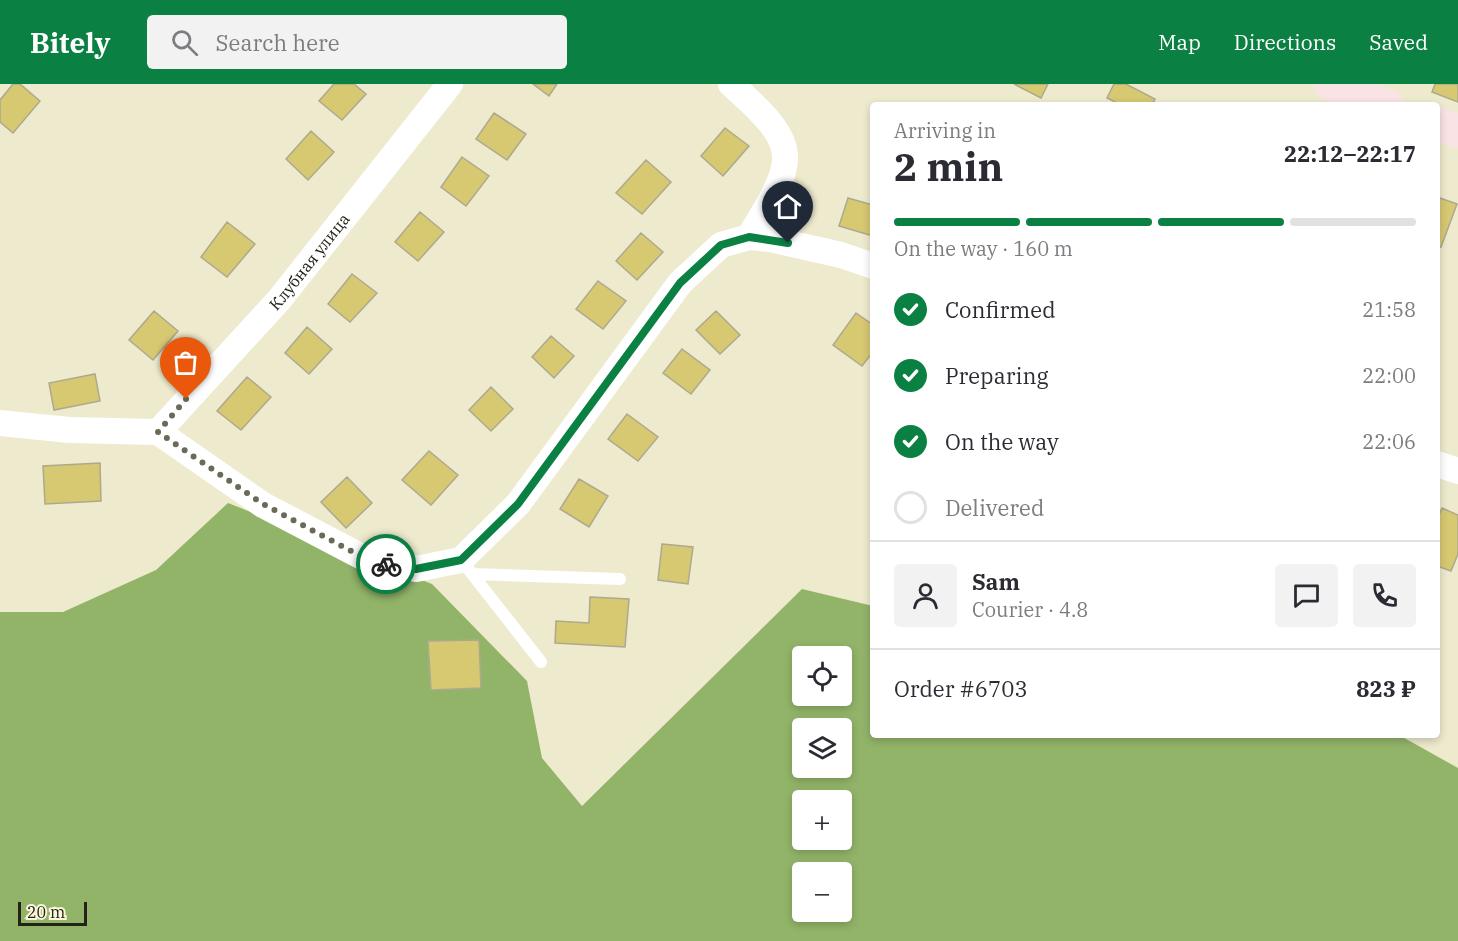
<!DOCTYPE html>
<meta charset="utf-8">
<style>
body{margin:0;font-family:"IBM Plex Serif",serif;background:#f2f2f3;color:#2b2b33;height:100vh;display:flex;flex-direction:column;font-size:22px;white-space:nowrap}
*{box-sizing:border-box;margin:0}
p{font-size:20px;color:#7c7c81}
.icon{flex:none;width:33px;height:33px;fill:none;stroke:currentColor;stroke-width:2;stroke-linecap:round;stroke-linejoin:round}
.map{position:relative;flex:1;overflow:hidden}
.drawer{position:absolute;left:870px;top:18px;width:570px;height:636px;display:flex;flex-direction:column;background:#fff;border-radius:6px;box-shadow:0 3px 9px #0003}
.drawer>*{flex:none}
.controls{position:absolute;left:792px;top:562px;display:grid;gap:12px}
.controls a{display:grid;place-items:center;width:60px;height:60px;border-radius:6px;background:#fff;box-shadow:0 3px 9px #0003;font-size:30px}
.scale{position:absolute;left:18px;bottom:15px;width:69px;box-sizing:border-box;padding-left:6px;border:3px solid #252319;border-top:0;font-size:16px;line-height:21px;white-space:nowrap;color:#252319;-webkit-text-stroke:4px #fbf7db;paint-order:stroke}
.pin{position:absolute;display:grid;place-items:center;width:51px;height:51px;color:#fff;margin:-62px -26px;border-radius:50% 50% 50% 0;rotate:-45deg;box-shadow:0 0 6px #0007}
.pin .icon{rotate:45deg}
.courier{position:absolute;display:grid;place-items:center;width:60px;height:60px;margin:-30px;border:4px solid #0b8043;border-radius:50%;background:#fff;color:#222;box-shadow:0 2px 8px #0007}
.headline em{font-style:normal;font-weight:700}
.headline div{display:flex;flex-direction:column-reverse}
.headline{display:flex;align-items:center;justify-content:space-between;height:102px;padding:0 24px}
h1{font-size:39px;font-weight:700;line-height:45px}
.bar{display:grid;grid-template-columns:repeat(4,1fr);gap:9px 6px;align-content:center;height:72px;padding:0 24px}
.bar i{height:8px;border-radius:4px;background:#e1e1e2}
.bar .active{background:#0b8043}
.bar p{grid-column:span 4}
.line{display:flex;align-items:center;gap:15px;padding:0 24px;border-top:2px solid #e1e1e2}
.line div{flex:1}
.round{display:grid;place-items:center;flex:none;width:63px;height:63px;border-radius:6px;background:#f2f2f3}
ol{padding:0 24px;list-style:none}
li{display:flex;align-items:center;gap:18px;height:66px}
li p{margin-inline-start:auto}
li .icon{padding:6px;border-radius:50%;background:#0b8043;color:#fff;stroke-width:4}
li:last-child{color:#7c7c81}
li i{width:33px;height:33px;border:3px solid #e1e1e2;border-radius:50%}
header{display:flex;align-items:center;gap:36px;box-sizing:border-box;height:84px;padding:0 30px;background:#0b8043;color:#fff}
header strong{font-size:28px}
nav{display:flex;gap:33px;margin-inline-start:auto;font-size:21px}
.search{width:420px;height:54px;background:#f2f2f3;display:flex;align-items:center;gap:15px;box-sizing:border-box;padding:0 21px;border-radius:6px;color:#7c7c81;font-size:22px}
.map>svg:first-child{display:block}
.forest{fill:#92b469;fill-rule:evenodd}
.building{fill:#d7c872;stroke:#ada98f;stroke-width:1.5}
.lines{fill:none;stroke-linecap:round;stroke-linejoin:round}
.lane{stroke:#fff;stroke-width:12}
.street{stroke:#fff;stroke-width:26}
.secondary{stroke:#fae3e4;stroke-width:33}
.done{stroke:#6b6958;stroke-width:6;stroke-dasharray:0 10.8}
.route{stroke:#0b8043;stroke-width:8}
.labels{text-anchor:middle;dominant-baseline:central;stroke-width:4.5;stroke-linejoin:round;paint-order:stroke}
.street-label{font-size:16px;fill:#252319;stroke:#fbf7db}
</style>
<header>
<strong>Bitely</strong>
<div class="search"><svg class="icon" aria-label="search" viewBox="0 0 24 24"><circle cx="10" cy="10" r="6"/><path d="M15 15l6 6"/></svg>Search here</div>
<nav><a>Map</a><a>Directions</a><a>Saved</a></nav>
</header>
<div class="map">
<svg width="1458" height="857" viewBox="0 0 1458 857">
<rect width="100%" height="100%" fill="#eeeace"/>
<path class="forest" d="M228 419 432 500 527 597 542 674 582 722 802 505 873 522V651H1399L1458 684V857H0V528H63L156 486ZM802 573H842V612H802ZM802 645H842V684H802ZM802 717H842V756H802ZM802 789H842V828H802Z"/>
<path class="building" d="M13 0H20L40 17 13 49 0 38V16Z
M334 0H354L366 10 342 36 319 17Z
M533 0H557L549 12Z
M1014 0H1048L1041 14Z
M1114 0H1126L1155 15 1152 21H1121L1107 14Z
M1435 0H1458V18L1432 8Z
M494 29 526 50 507 76 476 55Z
M725 44 749 62 723 92 701 72Z
M311 47 334 68 308 96 286 75Z
M462 73 489 92 466 122 441 103Z
M646 76 671 98 642 130 616 109Z
M1437 113 1457 120 1441 163 1437 162Z
M848 114 873 121V152L839 142Z
M420 128 444 148 418 177 395 158Z
M227 138 255 160 227 193 201 173Z
M641 149 663 168 637 196 616 177Z
M352 190 377 209 350 238 328 220Z
M598 197 626 217 603 245 576 225Z
M154 227 178 247 153 276 129 256Z
M716 227 740 251 720 270 696 246Z
M856 229 873 241V268L862 282 833 261Z
M307 243 332 265 309 290 285 269Z
M551 252 574 272 554 294 532 273Z
M682 265 710 286 691 310 663 289Z
M95 290 100 317 54 326 49 299Z
M247 293 271 313 241 346 217 327Z
M491 303 513 325 491 347 469 326Z
M627 330 658 353 638 377 608 355Z
M429 367 458 391 431 421 402 396Z
M100 379 101 417 45 420 43 382Z
M347 393 372 419 346 444 321 418Z
M579 395 608 412 589 443 560 425Z
M1442 424 1458 431V470L1451 487 1437 482V436Z
M662 460 693 463 688 500 658 496Z
M590 513 629 515 625 563 555 559 556 537 589 539Z
M479 556 481 604 431 606 428 557Z"/>
<g class="lines">
<path class="lane" d="M469 486 541 578
M473 490 620 495"/>
<g class="street">
<path d="M731 0C803 64 797 74 749 153"/>
<path d="M0 339 69 346 158 348"/>
<path d="M158 348 263 421 368 476 416 485 461 476 518 420 680 199 721 161 749 153 770 155 841 171 873 182"/>
<path id="s1" d="M158 348 279 216 450 0"/>
<path d="M1437 380 1458 387"/>
</g>
<path class="secondary" d="M1330 0 1387 21
M1437 39 1458 47"/>
</g>
<g class="lines">
<path class="done" d="M186 315 158 348 263 420 368 476 386 480"/>
<path class="route" d="M386 480 416 485 461 476 518 420 680 199 721 161 749 153 788 159"/>
</g>
<g class="labels">
<g class="street-label">
<text stroke="none"><textPath href="#s1" startOffset="228">Клубная улица</textPath></text>
</g>
</g>
</svg>
<div class="controls">
<a><svg class="icon" aria-label="locate" viewBox="0 0 24 24"><circle cx="12" cy="12" r="6"/><path d="M12 2v4M12 18v4M2 12h4M18 12h4"/></svg></a>
<a><svg class="icon" aria-label="layers" viewBox="0 0 24 24"><path d="M12 4l9 5-9 5-9-5zM3 14l9 5 9-5"/></svg></a>
<a>+</a>
<a>−</a>
</div>
<div class="scale">20 m</div>
<div class="pin" style="left:186px;top:315px;background:#ea580c"><svg class="icon" aria-label="bag" viewBox="0 0 24 24"><path d="M5 8h14l-1 12H6zM9 8a3 3 0 0 1 6 0"/></svg></div>
<div class="pin" style="left:788px;top:159px;background:#1f2937"><svg class="icon" aria-label="home" viewBox="0 0 24 24"><path d="M3 11l9-7 9 7M6 9v11h12V9"/></svg></div>
<div class="courier" style="left:386px;top:480px"><svg class="icon" aria-label="bike" viewBox="0 0 24 24"><circle cx="6" cy="16" r="4"/><circle cx="18" cy="16" r="4"/><path d="M6 16l4-8h5l3 8M10 8l3 8H6M13 5h3"/></svg></div>
<section class="drawer">
<div class="headline"><div><h1>2 min</h1><p>Arriving in</p></div><em>22:12–22:17</em></div>
<div class="bar"><i class="active"></i><i class="active"></i><i class="active"></i><i></i><p>On the way · 160 m</p></div>
<ol>
<li><svg class="icon" aria-label="check" viewBox="0 0 24 24"><path d="M5 12l5 5 9-10"/></svg>Confirmed<p>21:58</p></li>
<li><svg class="icon" aria-label="check" viewBox="0 0 24 24"><path d="M5 12l5 5 9-10"/></svg>Preparing<p>22:00</p></li>
<li><svg class="icon" aria-label="check" viewBox="0 0 24 24"><path d="M5 12l5 5 9-10"/></svg>On the way<p>22:06</p></li>
<li><i></i>Delivered</li>
</ol>
<div class="line" style="height:108px"><a class="round"><svg class="icon" aria-label="person" viewBox="0 0 24 24"><circle cx="12" cy="8" r="4"/><path d="M4 21q1-7 8-7t8 7"/></svg></a><div><b>Sam</b><p>Courier · 4.8</p></div><a class="round"><svg class="icon" aria-label="chat" viewBox="0 0 24 24"><path d="M4 5h16v11H9l-5 4z"/></svg></a><a class="round"><svg class="icon" aria-label="phone" viewBox="0 0 24 24"><path d="M5 4h4l2 5-3 2q2 4 5 5l2-3 5 2v4C11 20 4 13 5 4z"/></svg></a></div>
<div class="line" style="height:78px"><div>Order #6703</div><b>823 ₽</b></div>
</section>
</div>
